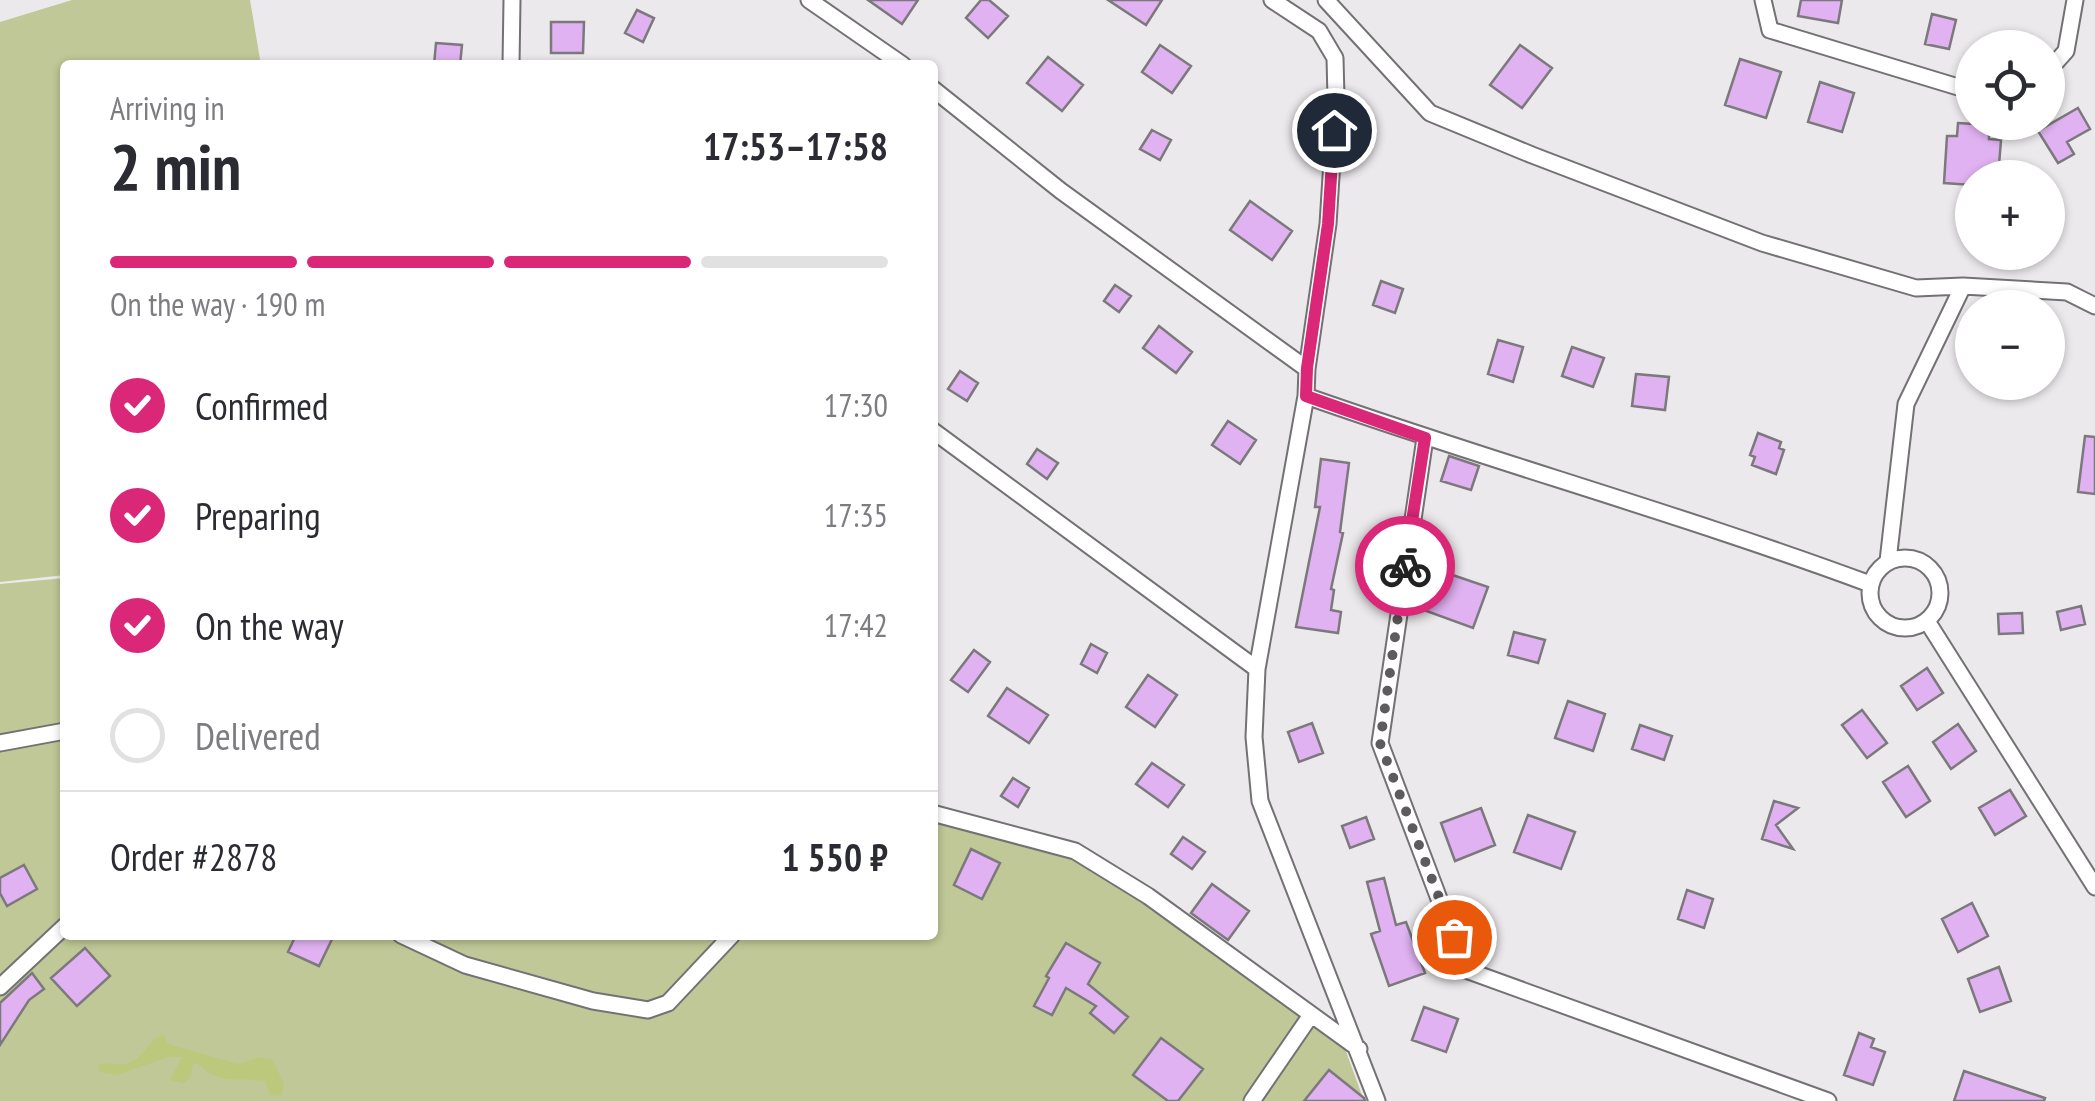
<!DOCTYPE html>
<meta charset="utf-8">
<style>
body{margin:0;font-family:"PT Sans Narrow",sans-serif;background:#f7f7f7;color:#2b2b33;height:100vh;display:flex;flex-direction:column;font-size:38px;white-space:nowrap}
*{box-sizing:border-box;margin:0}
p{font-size:32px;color:#7c7c81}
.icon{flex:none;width:55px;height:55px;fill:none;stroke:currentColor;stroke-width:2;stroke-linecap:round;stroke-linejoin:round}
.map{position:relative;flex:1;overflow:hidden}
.panel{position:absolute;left:60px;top:60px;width:878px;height:880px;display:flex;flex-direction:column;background:#fff;border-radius:10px;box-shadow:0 2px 8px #0004}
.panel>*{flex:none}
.fabs{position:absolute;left:1955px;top:30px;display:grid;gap:20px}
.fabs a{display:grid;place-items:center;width:110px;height:110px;border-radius:50%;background:#fff;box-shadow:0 2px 8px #0004;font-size:50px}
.pin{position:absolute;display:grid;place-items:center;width:85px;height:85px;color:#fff;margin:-42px;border:5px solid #fff;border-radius:50%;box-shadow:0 2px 10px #0007}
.courier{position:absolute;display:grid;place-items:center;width:100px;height:100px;margin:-50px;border:8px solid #db2777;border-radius:50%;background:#fff;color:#222;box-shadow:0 2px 12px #0007}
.headline em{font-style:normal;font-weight:800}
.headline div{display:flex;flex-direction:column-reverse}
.headline{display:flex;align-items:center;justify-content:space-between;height:170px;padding:0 50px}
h1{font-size:65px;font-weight:800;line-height:75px}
.bar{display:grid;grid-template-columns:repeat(4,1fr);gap:15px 10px;align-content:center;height:120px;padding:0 50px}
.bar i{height:12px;border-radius:8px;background:#e1e1e2}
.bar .current{background:#db2777}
.bar p{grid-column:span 4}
.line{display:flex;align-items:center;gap:25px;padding:0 50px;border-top:2px solid #e1e1e2}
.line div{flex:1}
ol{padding:0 50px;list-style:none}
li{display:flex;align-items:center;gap:30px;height:110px}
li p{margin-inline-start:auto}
li .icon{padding:10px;border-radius:50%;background:#db2777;color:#fff;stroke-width:4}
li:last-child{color:#7c7c81}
li i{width:55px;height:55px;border:5px solid #e1e1e2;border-radius:50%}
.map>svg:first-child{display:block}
.green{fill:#bfc896}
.water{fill:#bcc87c}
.building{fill:#e0b2f1;stroke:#7b797c;stroke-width:2.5}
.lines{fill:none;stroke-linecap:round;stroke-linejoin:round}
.minor-casing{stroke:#737174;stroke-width:19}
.minor{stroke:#fff;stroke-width:15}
.done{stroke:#5d5b5e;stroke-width:10;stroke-dasharray:0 18}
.route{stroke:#db2777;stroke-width:12}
</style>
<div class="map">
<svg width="2095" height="1101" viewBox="0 0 2095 1101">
<rect width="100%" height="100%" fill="#ece9ed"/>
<path class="green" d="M72 0H250L261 65H65V575L0 582V22Z
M65 578V935H932L933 807 1069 849 1201 939 1344 1046 1364 1101H0V584Z"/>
<path class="water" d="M163 1035 168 1044 238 1064 259 1057 273 1060 284 1085 281 1096 271 1095 265 1081C241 1077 217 1086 198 1063L192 1065 191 1076 184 1083 170 1080 182 1057H168L117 1075 100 1072 98 1065C109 1061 121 1067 131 1062 145 1056 148 1040 163 1035Z"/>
<path class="building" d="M868 0H918L902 24Z
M981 0H989L1008 16 988 38 966 18Z
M1108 0H1162L1146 25Z
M1801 0H1842L1838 23 1798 16Z
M637 10 654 18 643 42 625 33Z
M1932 14 1956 20 1949 49 1925 44Z
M551 22H584L583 53H551Z
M436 43 462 45 460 65H434Z
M1160 45 1191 66 1172 93 1142 72Z
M1520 45 1552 68 1522 108 1490 85Z
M1048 57 1083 85 1062 111 1027 83Z
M1740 59 1781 72 1766 118 1725 105Z
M1820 82 1854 93 1842 132 1808 122Z
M2078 108 2090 129 2067 142 2074 154 2058 163 2038 131Z
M1958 123 1989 125V139L2001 140 1998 178H1972V185L1944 183 1947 136H1957Z
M1152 130 1171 140 1160 160 1140 149Z
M1250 201 1292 231 1272 260 1230 230Z
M1381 281 1403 289 1395 313 1373 305Z
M1115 285 1131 296 1119 312 1104 301Z
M1159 326 1192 352 1176 373 1143 348Z
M1498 340 1523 347 1513 382 1488 374Z
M1572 347 1604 358 1593 387 1562 376Z
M960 371 978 383 967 401 948 389Z
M1636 374 1669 377 1665 410 1632 406Z
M1228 421 1256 440 1240 464 1212 445Z
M1758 433 1781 442 1779 448 1784 450 1776 474 1752 465 1755 457 1750 455Z
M2085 436 2095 437V494L2078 492Z
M1037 449 1058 463 1047 479 1027 464Z
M1449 456 1479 466 1471 490 1441 481Z
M1321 459 1349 463 1340 532 1343 533 1331 589 1334 590 1331 610 1341 612 1338 633 1296 627 1320 507H1315Z
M1435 569 1488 587 1473 628 1421 609Z
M2081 606 2085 624 2061 630 2057 612Z
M2022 613 2023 633 1999 634 1998 614Z
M1514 632 1545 640 1538 663 1508 655Z
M1091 644 1107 653 1097 673 1081 664Z
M974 650 990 662 968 692 951 680Z
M1927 668 1943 693 1917 710 1901 686Z
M1148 675 1177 695 1155 727 1126 707Z
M1007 688 1048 715 1029 743 988 716Z
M1568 701 1605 714 1593 751 1555 738Z
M1862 710 1887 743 1867 758 1842 725Z
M1312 723 1323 753 1299 762 1288 732Z
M1958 724 1976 751 1951 769 1933 742Z
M1640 725 1672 736 1664 760 1632 749Z
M1152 763 1184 785 1168 807 1136 784Z
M1908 766 1930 801 1906 817 1883 782Z
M1013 778 1029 788 1018 807 1001 796Z
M2010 790 2026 816 1995 835 1979 808Z
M1774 801 1798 808 1776 825 1793 849 1762 839Z
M1481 808 1495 845 1455 861 1441 823Z
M1528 815 1575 832 1561 869 1514 852Z
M1366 817 1374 839 1350 848 1342 826Z
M1183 837 1205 852 1192 869 1171 854Z
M971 849 1000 863 982 899 954 885Z
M24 865 37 889 7 906 0 893V878Z
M1384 878 1396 925 1406 922 1425 973 1389 986 1371 934 1380 931 1367 882Z
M1212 884 1249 911 1228 940 1191 913Z
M1687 890 1713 899 1704 928 1678 919Z
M1972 903 1988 936 1958 952 1942 919Z
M296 935H334L319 966 288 952Z
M1066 943 1100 963 1088 984 1128 1017 1114 1033 1090 1013 1096 1006 1066 988 1052 1015 1034 1006 1049 978 1046 976Z
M85 948 110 976 77 1006 51 978Z
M1999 967 2011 1001 1980 1012 1968 979Z
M32 973 44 989 29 1000 0 1045V1003Z
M1424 1007 1458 1019 1446 1052 1412 1040Z
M1859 1033 1874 1039 1871 1047 1885 1052 1873 1085 1844 1075Z
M1161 1038 1203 1069 1178 1101H1168L1133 1075Z
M1329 1070 1364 1098 1365 1101H1304Z
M1964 1071 2045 1098 2044 1101H1954Z"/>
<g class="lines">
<defs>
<path id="minor" d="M809 0 903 65
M1272 0 1319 31 1335 58 1336 98 1328 224 1307 369 1306 396 1257 669 1254 737 1260 801 1377 1101
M1326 0 1430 113 1532 155 1762 243 1916 288 1963 286 2067 292 2095 306
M1763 0 1770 30 1958 87H1972
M511 65 512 0
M2048 71 2066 51 2075 0
M932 88 1061 191 1307 369
M1306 396C1493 462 1684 515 1870 584
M932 430 1257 669
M1425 438 1380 743 1466 970 1828 1101
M1870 593a35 35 0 1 1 70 0a35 35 0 1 1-70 0Z
M1888 561 1906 404 1963 286
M1927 621 2095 887
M0 743 65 731
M932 813 1075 851 1148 896 1359 1049
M401 935 465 965 593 1001 648 1010 668 1003 732 935
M0 987 65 926
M1252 1101 1311 1015"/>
</defs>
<use href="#minor" class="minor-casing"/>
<use href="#minor" class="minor"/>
</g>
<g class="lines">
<path class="done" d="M1405 566 1380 743 1454 937"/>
<path class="route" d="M1334 130 1328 224 1307 368 1306 396 1425 438 1405 566"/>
</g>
</svg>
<div class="fabs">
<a><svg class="icon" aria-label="locate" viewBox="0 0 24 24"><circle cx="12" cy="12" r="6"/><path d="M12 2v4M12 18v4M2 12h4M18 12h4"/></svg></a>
<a>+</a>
<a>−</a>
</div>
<div class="pin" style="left:1454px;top:937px;background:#ea580c"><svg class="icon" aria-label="bag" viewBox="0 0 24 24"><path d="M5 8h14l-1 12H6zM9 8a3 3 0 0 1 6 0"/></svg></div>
<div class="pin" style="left:1334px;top:130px;background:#1f2937"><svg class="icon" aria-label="home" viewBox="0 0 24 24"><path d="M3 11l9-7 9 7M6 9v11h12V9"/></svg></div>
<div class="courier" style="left:1405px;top:566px"><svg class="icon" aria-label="bike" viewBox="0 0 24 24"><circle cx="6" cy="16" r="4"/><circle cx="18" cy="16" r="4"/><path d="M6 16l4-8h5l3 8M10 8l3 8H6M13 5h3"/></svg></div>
<section class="panel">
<div class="headline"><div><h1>2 min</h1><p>Arriving in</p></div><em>17:53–17:58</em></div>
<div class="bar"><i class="current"></i><i class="current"></i><i class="current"></i><i></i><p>On the way · 190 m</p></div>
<ol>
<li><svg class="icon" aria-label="check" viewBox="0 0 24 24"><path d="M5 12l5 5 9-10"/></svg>Confirmed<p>17:30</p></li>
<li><svg class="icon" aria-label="check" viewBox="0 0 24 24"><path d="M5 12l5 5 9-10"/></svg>Preparing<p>17:35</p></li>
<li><svg class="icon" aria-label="check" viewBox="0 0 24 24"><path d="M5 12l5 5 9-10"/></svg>On the way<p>17:42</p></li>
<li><i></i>Delivered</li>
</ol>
<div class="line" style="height:130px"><div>Order #2878</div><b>1 550 ₽</b></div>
</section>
</div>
